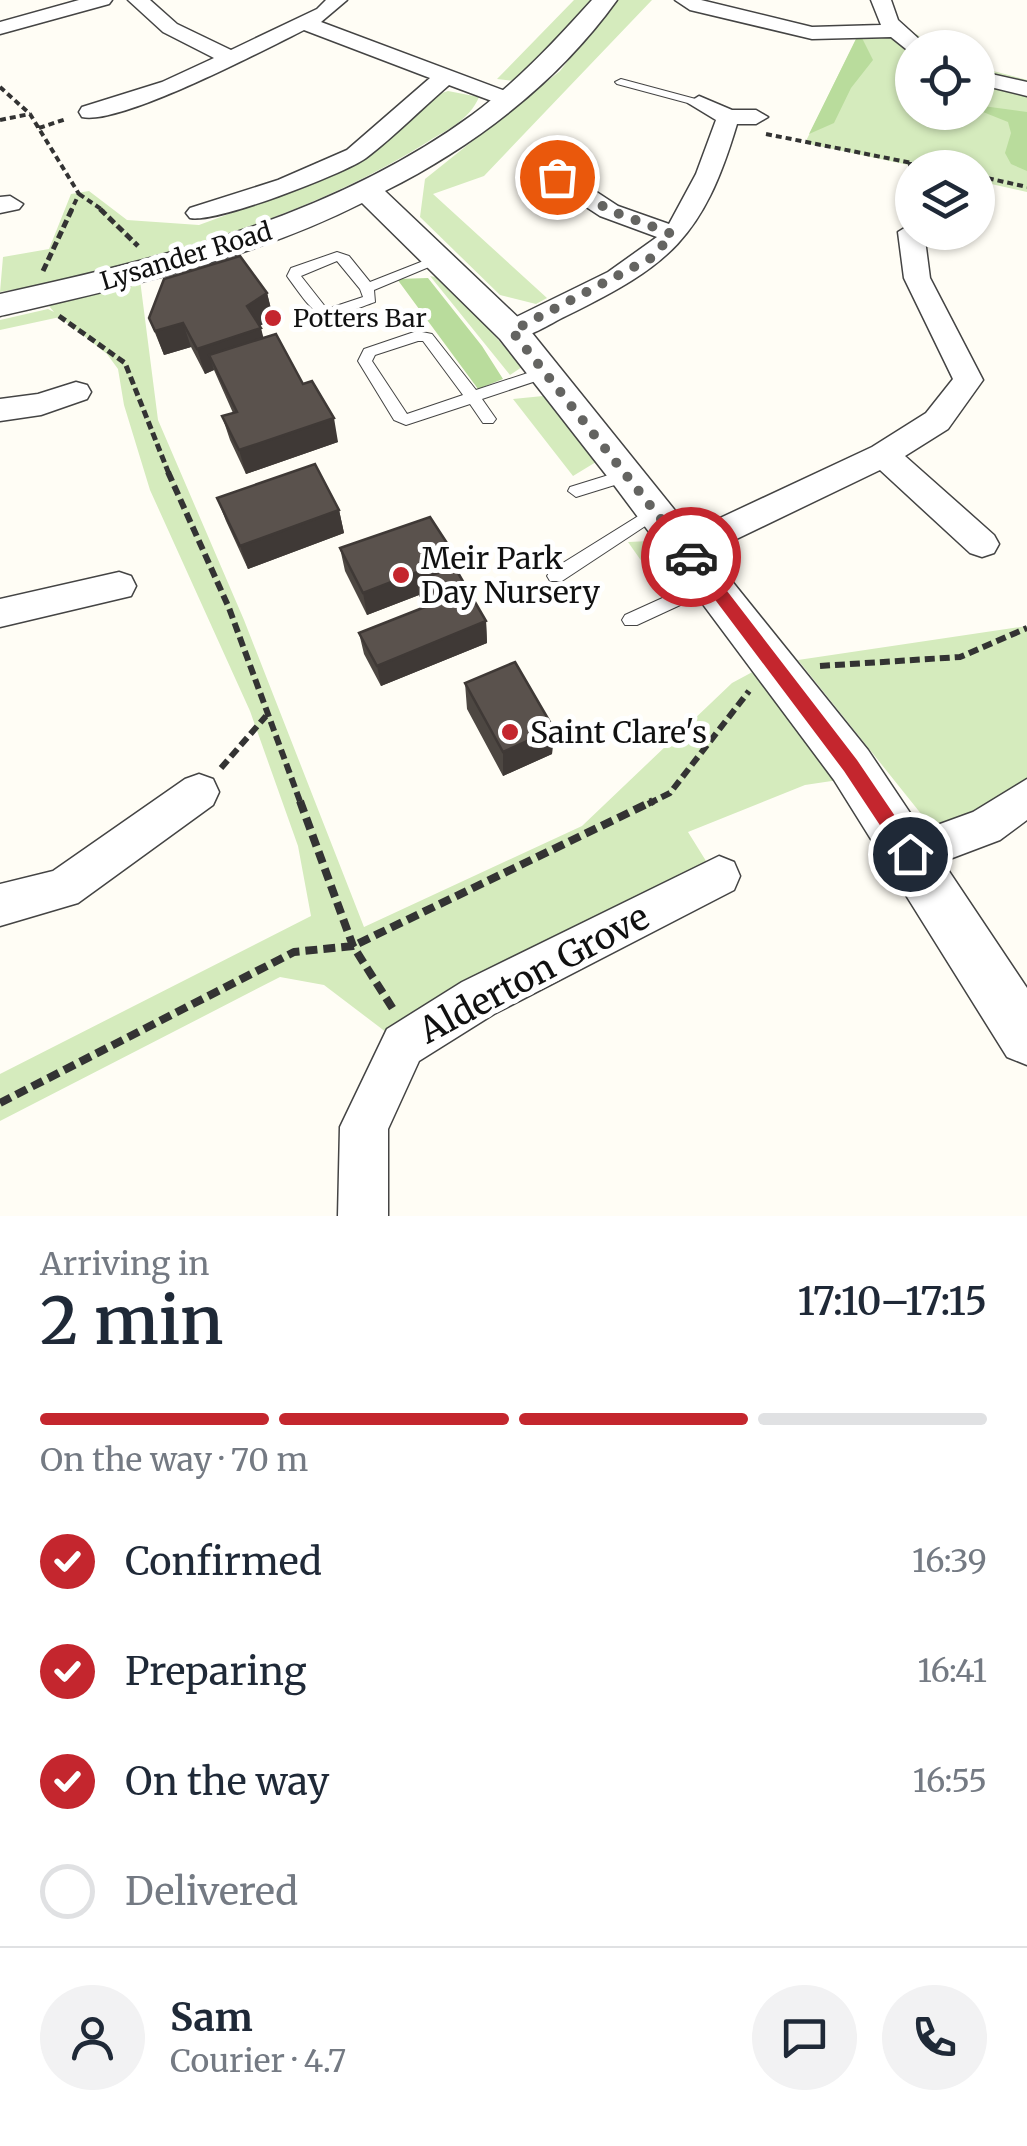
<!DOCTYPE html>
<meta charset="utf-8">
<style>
body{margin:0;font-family:Merriweather,serif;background:#f2f2f3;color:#1f2937;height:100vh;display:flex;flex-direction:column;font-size:38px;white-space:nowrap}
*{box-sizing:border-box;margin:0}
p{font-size:32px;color:#747a83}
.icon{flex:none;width:55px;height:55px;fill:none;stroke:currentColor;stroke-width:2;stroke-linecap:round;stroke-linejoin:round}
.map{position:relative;height:1216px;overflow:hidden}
.details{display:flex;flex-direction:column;background:#fff;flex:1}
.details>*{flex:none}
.fabs{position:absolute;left:895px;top:30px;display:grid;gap:20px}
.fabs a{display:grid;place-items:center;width:100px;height:100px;border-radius:50%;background:#fff;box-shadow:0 2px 8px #0004;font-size:50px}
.pin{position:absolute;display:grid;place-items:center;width:85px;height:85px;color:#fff;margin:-42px;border:5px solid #fff;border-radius:50%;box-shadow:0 2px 10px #0007}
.courier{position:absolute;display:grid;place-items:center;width:100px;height:100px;margin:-50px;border:8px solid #c4262e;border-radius:50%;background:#fff;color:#222;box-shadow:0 2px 12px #0007}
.summary em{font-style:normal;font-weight:600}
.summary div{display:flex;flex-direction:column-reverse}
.summary{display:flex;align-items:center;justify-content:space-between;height:170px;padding:0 40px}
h1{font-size:65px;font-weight:600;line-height:75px}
.bar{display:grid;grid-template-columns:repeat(4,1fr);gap:15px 10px;align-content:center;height:120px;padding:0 40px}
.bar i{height:12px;border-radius:8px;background:#e0e1e3}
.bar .on{background:#c4262e}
.bar p{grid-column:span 4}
.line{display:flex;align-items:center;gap:25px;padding:0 40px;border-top:2px solid #e0e1e3}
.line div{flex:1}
.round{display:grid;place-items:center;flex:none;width:105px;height:105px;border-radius:52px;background:#f2f2f3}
ol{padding:0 40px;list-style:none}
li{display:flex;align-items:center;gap:30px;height:110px}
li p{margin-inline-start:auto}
li .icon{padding:10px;border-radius:50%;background:#c4262e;color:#fff;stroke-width:4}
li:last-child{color:#747a83}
li i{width:55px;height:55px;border:5px solid #e0e1e3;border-radius:50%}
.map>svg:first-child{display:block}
.green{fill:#d5ebbd}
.forest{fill:#b9dc9c}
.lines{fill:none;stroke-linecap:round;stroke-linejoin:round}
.service-casing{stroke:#444;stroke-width:2}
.minor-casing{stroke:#444;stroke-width:3}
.tertiary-casing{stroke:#444;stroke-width:3}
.path-far3{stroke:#333;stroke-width:4;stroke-dasharray:6 4;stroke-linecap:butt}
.path-far2{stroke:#333;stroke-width:5;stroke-dasharray:8 4;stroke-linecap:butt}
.path-far1{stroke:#333;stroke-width:6;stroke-dasharray:10 5;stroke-linecap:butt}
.path{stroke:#333;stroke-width:8;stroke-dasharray:12 6;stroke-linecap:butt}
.service{fill:#fff;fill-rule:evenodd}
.minor{fill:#fff;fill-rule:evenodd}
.tertiary{fill:#fff;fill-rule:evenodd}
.wall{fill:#4d4742}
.shaded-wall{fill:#3f3936}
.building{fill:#5a524d;stroke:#3f3936;stroke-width:2.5}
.route{fill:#c4262e}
.done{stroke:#646461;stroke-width:10;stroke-dasharray:0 18}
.poi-dot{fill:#c4262e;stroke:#fff;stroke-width:4}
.labels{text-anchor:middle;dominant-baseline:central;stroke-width:10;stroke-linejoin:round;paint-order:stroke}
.far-street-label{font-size:25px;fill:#111;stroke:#fff}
.far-poi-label{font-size:25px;fill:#111;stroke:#fff;text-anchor:start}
.poi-label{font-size:30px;fill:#111;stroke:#fff;text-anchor:start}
.near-street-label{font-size:35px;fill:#111;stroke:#fff}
</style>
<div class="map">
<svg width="1027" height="1216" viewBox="0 0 1027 1216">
<rect width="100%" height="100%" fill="#fffdf5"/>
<path class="green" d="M574 0H594L570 31 515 81 497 79Z
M615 0H652L484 176 433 194 547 298 536 304 500 295 420 217 425 179 560 71Z
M895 31 916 34 935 47 912 48V112H978V67L1027 80V192L978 181V168L918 167 805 143 856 39 869 32Z
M448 91 479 97C469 120 450 128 429 141 310 217 139 268 0 292L3 257 49 249 71 194 89 191 127 220 199 225 289 192 369 155 433 96Z
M430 276 445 279 522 367 510 375Z
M140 280 158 420 244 620 364 927 582 826 732 683 758 669 845 779 805 785 688 832 716 877 403 1045 324 985 280 977 0 1121V1074L311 916 298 846 250 711 150 490 124 405 118 369 107 354 60 317 0 330V320L48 309 54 312 49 306 53 304Z
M543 396 594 453 596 462 573 476 513 399Z
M650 541 665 553 678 575 659 586 628 542Z
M1027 626V786L938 835 798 660Z"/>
<path class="forest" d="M862 38 873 60 851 88 834 123 809 134 856 39Z
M983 106 1027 112V171L1011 164 1005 153 1011 133 1008 122 983 112Z
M428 278 482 346 503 379 478 389 397 279Z"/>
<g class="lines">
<defs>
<path id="service" d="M621 79 703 101 705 103 699 106 617 84 615 82Z
M337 252 349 256 370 282 436 256 441 255 448 259 374 290 375 302C319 322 323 326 287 276L291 268ZM337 261 360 289 363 297 327 309 301 276Z
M417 331 432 334 476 390 546 367 553 372 551 376 482 399 496 419 493 423H483L470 404 406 425 394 420 358 361 364 349ZM418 341H423L463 395 407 414 372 361 375 355Z
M628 469 636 475 634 479 576 497 568 491 570 487Z
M656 505 662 507 664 511 662 515 562 581H550L547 576 550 571Z
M711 576 717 578 720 583 717 588 637 625H625L622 620 625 615Z"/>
<path id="minor" d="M79 0H112L109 4 0 34V22Z
M128 0H150L177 24 231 50 317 9 326 0H347L321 22 516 95 519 100 508 107 449 85C421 109 395 136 366 158 344 174 214 224 190 218L186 213 190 208 278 180 347 150 430 78 304 30C264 50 119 126 82 117L79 112 82 107 162 82 214 58 163 32Z
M675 0H701L812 27 881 25 871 0H891L898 20 929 48H912L911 53 891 37 812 39 690 10Z
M978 71 1027 82V96L978 84Z
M699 96 732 110H756L768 117 756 124H737C703 238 670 265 566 316 547 325 523 343 502 338L498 331 502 324 608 272 657 237 600 216 548 182 545 177 548 172H566L618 206 669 224 696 174 716 120 688 103Z
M10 196 23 204 19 209 0 213V197Z
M911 224 912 232H924L930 278 983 380 948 429 905 456 994 535 999 544 994 553 982 557 970 553 880 470 697 558 685 562 673 558 668 549 673 540 872 447 926 413 953 379 904 278 898 232Z
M76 382 87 385 91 392 87 399 41 415 0 421V399L38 394Z
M119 572 131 576 136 586 131 596 0 627V599Z
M199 774 213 779 219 792 213 805 78 903 0 926V884L53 871 185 779Z
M1027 779V820L1000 840 910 874 896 868 889 854 896 840 973 812Z
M719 856 734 862 740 876 734 890 494 1014 419 1061 388 1129V1216H338L340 1127 387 1029 462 982Z"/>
<path id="tertiary" d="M592 0H617C558 82 475 146 385 191L524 323 868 750 1027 988V1065L1007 1057 834 780 614 485 500 339 362 203C249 260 122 288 0 316V294C164 258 334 216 472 115 517 82 554 42 592 0Z"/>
</defs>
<use href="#service" class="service-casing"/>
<use href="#minor" class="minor-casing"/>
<use href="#tertiary" class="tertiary-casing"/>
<path class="path-far3" d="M0 87 30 114 79 194 71 211
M0 120 30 114
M39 128 66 119
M766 134 937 168
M910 162 911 211
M978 176 1027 187
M79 194 104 211"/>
<path class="path-far2" d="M100 209 138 246
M43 271 72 209
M59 316 125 363 169 474"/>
<path class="path-far1" d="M168 472 229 608 301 804
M820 666 960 657 1027 628
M221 768 266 716
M648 804 670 793 749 691"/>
<path class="path" d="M300 801 353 946 393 1009
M0 1103 294 952 353 946 653 801"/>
<use href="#service" class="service"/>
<use href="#minor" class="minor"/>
<use href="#tertiary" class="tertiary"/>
</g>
<path class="wall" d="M267 293 273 317 260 326 263 338 303 384 338 442 246 474 230 440 222 416 233 413 214 370 205 374 191 347 164 355 149 318Z
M217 498 339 510 344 533 248 569 226 521Z
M340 548 456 557 457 571 486 621 487 643 381 686 364 654 359 633 423 608 419 595 367 615 345 571Z
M465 683 554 729 552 754 503 776 467 709Z"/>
<path class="shaded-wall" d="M267 293 273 317 254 330 261 328 267 352 209 355 214 370 205 374 197 349 247 306Z
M183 323 191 347 164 355 155 331Z
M334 418 338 442 246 474 239 450Z
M339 510 344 533 248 569 240 546Z
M456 557 458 580 418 581 419 595 367 615 363 593Z
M486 621 487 643 381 686 377 666Z
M554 729 552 754 503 776V752Z"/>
<path class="building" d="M240 256 267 293 247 306 261 328 197 349 183 323 155 331 149 318 164 279Z
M276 334 303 384 312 381 334 418 239 450 222 416 237 412 209 355Z
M315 464 339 510 240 546 217 498Z
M430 517 456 557 363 593 340 548Z
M454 566 486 621 377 666 359 633 430 605 418 581Z
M515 662 554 729 503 752 465 683Z"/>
<path class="route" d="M691 550 697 552 857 760 916 847V860H903L844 771 686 561V552Z"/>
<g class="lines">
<path class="done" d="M557 177 609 210 672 234 653 257 512 331 691 557"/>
</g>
<g class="poi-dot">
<circle cx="273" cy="318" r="10"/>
<circle cx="401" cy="575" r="10"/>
<circle cx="510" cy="732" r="10"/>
</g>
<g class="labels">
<g class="far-street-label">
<text transform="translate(186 256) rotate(-17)">Lysander Road</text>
</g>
<g class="far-poi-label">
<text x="293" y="318">Potters Bar</text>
</g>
<g class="poi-label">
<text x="421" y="558">Meir Park<tspan x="421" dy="34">Day Nursery</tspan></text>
<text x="530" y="732">Saint Clare's</text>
</g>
<g class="near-street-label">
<text transform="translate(534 974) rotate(-28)">Alderton Grove</text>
</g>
</g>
</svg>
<div class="fabs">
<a><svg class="icon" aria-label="locate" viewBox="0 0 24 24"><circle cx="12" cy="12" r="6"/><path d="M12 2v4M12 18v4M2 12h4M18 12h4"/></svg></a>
<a><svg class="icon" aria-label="layers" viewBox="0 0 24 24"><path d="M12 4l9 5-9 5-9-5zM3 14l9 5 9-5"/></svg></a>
</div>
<div class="pin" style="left:557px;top:177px;background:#ea580c"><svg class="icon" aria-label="bag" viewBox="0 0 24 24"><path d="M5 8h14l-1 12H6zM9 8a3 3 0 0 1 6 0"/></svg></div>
<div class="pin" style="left:910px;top:854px;background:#1f2937"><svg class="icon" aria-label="home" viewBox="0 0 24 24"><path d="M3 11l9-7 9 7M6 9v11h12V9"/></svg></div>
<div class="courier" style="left:691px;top:557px"><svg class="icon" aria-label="car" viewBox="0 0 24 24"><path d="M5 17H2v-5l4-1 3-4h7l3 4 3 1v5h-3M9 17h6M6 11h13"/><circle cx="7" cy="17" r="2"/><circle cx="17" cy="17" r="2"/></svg></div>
</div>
<section class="details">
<div class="summary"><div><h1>2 min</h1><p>Arriving in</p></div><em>17:10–17:15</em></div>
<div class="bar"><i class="on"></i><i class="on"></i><i class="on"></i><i></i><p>On the way · 70 m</p></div>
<ol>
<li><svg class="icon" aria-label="check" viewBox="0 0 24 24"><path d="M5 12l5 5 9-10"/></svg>Confirmed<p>16:39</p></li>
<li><svg class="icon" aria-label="check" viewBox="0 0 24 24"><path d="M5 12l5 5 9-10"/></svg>Preparing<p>16:41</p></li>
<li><svg class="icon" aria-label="check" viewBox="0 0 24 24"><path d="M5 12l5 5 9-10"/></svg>On the way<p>16:55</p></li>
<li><i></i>Delivered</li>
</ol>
<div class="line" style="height:180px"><a class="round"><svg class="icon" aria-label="person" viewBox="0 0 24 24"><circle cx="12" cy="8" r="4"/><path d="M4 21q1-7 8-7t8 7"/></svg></a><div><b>Sam</b><p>Courier · 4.7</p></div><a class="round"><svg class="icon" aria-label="chat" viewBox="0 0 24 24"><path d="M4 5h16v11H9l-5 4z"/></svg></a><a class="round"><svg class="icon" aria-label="phone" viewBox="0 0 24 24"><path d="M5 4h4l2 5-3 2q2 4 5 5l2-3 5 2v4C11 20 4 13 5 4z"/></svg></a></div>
</section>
